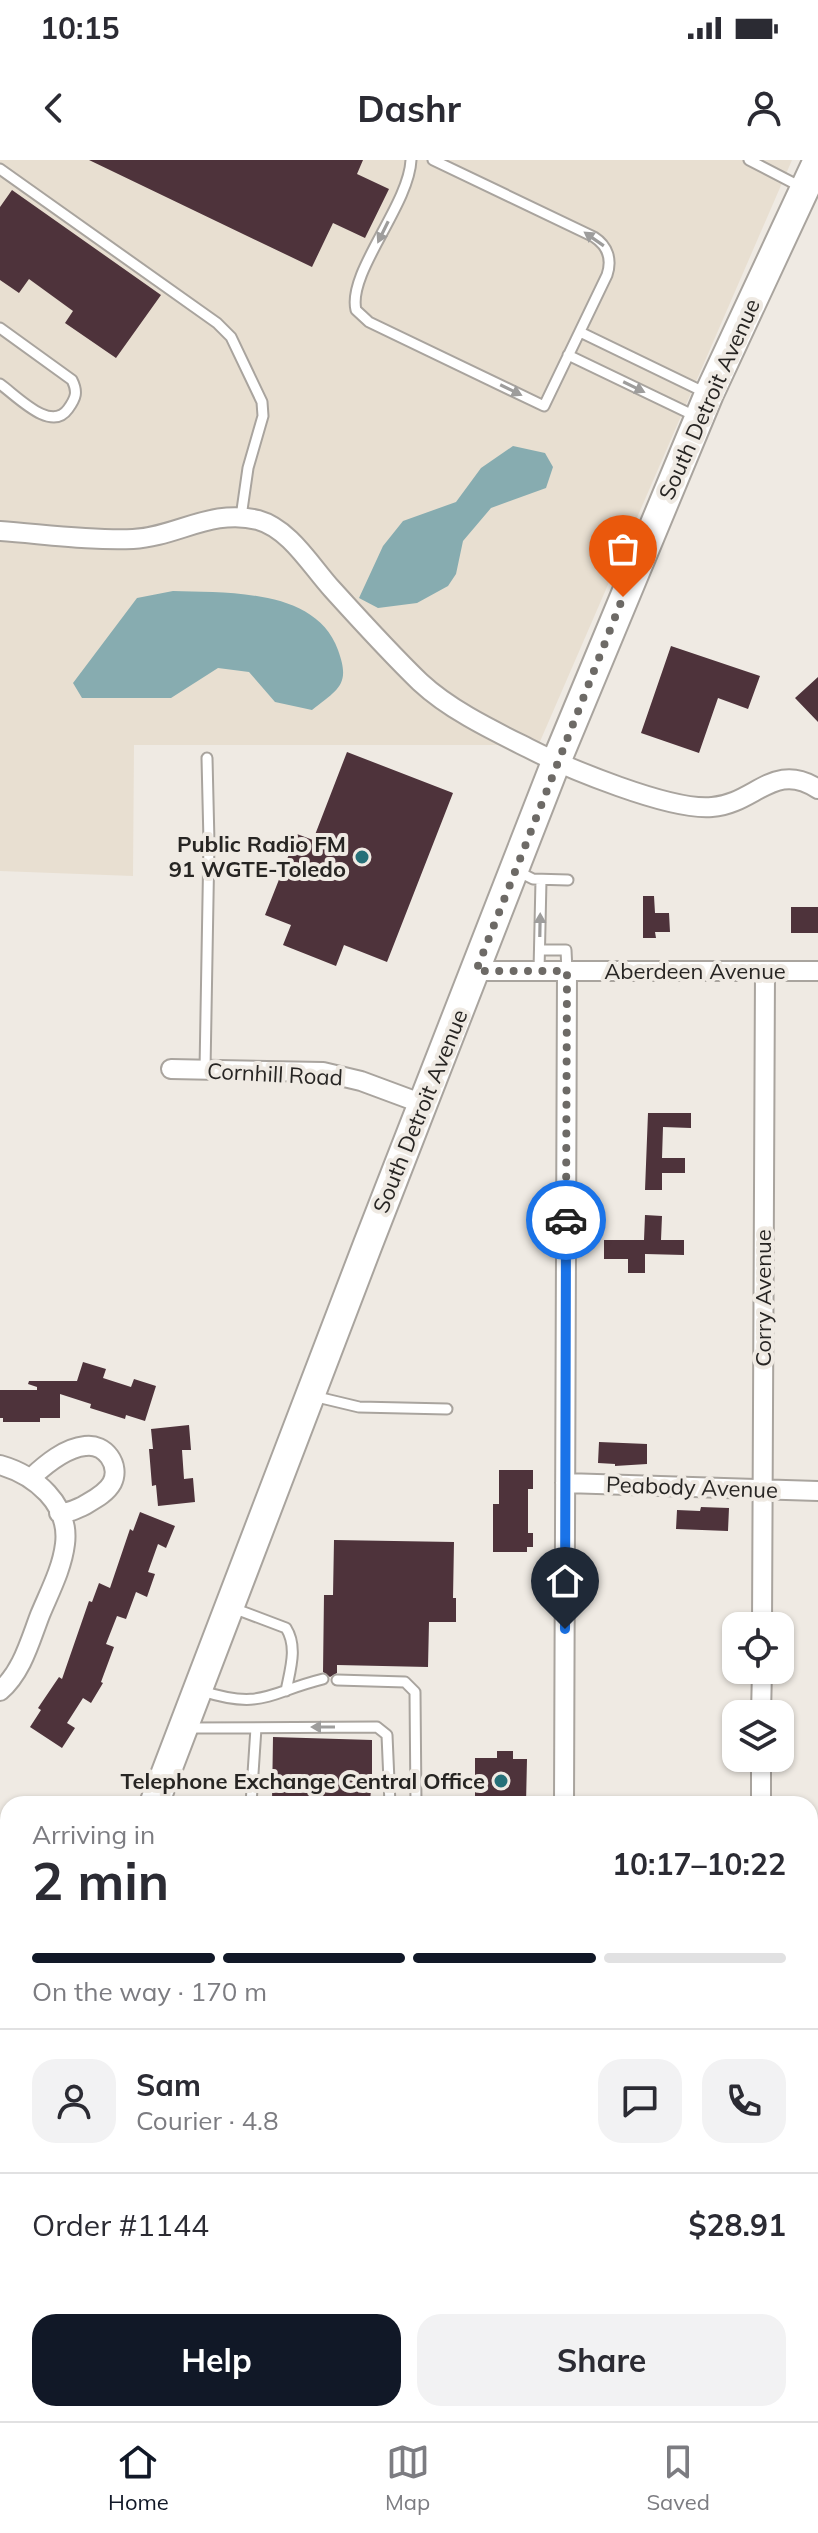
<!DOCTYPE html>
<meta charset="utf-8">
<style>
body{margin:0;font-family:Mulish,sans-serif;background:#f2f2f3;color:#2b2b33;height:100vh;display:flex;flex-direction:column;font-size:30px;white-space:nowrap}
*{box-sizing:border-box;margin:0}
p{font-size:26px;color:#7c7c81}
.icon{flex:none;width:44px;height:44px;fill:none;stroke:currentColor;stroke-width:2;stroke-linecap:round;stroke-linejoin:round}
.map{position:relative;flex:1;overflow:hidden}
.side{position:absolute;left:0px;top:1636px;width:818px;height:626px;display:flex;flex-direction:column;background:#fff;border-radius:24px 24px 0 0;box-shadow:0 2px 6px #0004}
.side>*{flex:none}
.fabs{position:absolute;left:722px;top:1452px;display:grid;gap:16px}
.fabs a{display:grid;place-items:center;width:72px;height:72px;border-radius:16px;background:#fff;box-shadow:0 2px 6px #0004;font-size:40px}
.pin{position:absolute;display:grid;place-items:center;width:68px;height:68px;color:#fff;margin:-82px -34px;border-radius:50% 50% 50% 0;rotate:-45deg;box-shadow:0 0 8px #0007}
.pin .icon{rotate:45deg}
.courier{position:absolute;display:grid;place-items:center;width:80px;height:80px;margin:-40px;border:6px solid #1a73e8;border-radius:50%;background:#fff;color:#222;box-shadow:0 2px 10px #0007}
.summary em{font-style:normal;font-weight:700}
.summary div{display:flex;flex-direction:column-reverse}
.summary{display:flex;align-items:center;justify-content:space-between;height:136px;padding:0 32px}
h1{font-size:52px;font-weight:700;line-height:60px}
.bar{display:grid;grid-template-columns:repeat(4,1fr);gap:12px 8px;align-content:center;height:96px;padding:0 32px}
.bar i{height:10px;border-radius:6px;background:#e1e1e2}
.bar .selected{background:#111827}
.bar p{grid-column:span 4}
.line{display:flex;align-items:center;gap:20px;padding:0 32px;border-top:2px solid #e1e1e2}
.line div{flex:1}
.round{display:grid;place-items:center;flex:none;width:84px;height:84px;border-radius:24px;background:#f2f2f3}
.button{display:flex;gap:16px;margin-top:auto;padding:16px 32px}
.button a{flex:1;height:92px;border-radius:24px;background:#111827;color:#fff;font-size:32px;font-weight:700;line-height:92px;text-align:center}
.button a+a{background:#f2f2f3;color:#2b2b33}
.status{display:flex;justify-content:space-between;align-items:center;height:56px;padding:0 40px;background:#fff;direction:ltr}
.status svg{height:22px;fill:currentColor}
header{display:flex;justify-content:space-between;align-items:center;height:104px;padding:0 32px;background:#fff;font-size:36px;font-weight:700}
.tabs{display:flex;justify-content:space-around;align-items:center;height:112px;border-top:2px solid #e1e1e2;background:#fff;font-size:22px;color:#7c7c81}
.tabs a{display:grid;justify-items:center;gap:4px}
.tabs .selected{color:#111827}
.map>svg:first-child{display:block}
.built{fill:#e8dfd1}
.water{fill:#87acb0}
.building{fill:#4e333b}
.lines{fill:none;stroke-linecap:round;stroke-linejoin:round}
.lane-casing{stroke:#a9a49e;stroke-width:13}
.street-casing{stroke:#a9a49e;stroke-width:22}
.secondary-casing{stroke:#a9a49e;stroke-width:30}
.primary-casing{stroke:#a9a49e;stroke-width:32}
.lane{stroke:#fff;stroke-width:9}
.street{stroke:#fff;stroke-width:18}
.secondary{stroke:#fff;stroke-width:26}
.primary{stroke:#fff;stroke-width:28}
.rail-casing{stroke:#63605d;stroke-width:8}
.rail{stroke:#efeae3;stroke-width:5;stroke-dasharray:15;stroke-linecap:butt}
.oneway{fill:#9e9d9c}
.done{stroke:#6d6a66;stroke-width:8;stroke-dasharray:0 14.4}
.route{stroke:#1a73e8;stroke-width:10}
.poi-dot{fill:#267078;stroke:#efeae3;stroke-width:3}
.labels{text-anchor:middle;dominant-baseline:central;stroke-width:8;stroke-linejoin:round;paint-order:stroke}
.street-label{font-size:22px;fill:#272523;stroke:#efeae3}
.poi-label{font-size:22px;font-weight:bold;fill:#272523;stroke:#efeae3;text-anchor:end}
</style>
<div class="status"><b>10:15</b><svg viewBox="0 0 49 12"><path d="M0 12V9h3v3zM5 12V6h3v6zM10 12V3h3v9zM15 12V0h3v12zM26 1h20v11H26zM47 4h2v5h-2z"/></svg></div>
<header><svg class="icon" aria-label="back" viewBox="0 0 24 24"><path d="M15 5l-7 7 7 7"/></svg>Dashr<svg class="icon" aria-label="person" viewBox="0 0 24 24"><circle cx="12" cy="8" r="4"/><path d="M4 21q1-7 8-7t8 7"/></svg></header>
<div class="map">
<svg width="818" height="2261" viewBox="0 0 818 2261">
<rect width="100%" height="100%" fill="#efeae3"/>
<path class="built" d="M0 0H792L532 600 502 585H134L133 716 0 711Z"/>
<path class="water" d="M513 286 545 293 553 307 546 328 491 348 463 381 456 414 448 426 417 443 378 448 359 438 383 386 403 361 456 342 481 308Z
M173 431C227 433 316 428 338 490 351 525 338 529 312 550L275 542 249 512 218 508 171 538H82L73 523 137 438Z"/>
<path class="building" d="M89 0H363L357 14 389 29 365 78 333 63 312 107Z
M12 30 161 135 116 198 65 163 73 151 29 119 19 133 0 120V47Z
M671 486 760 516 748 549 718 538 699 593 641 573Z
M818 517V562L795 538Z
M347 592 453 633 387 802 344 785 336 806 283 785 291 765 265 755 297 674 313 680Z
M643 736H654L655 753H669L670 772H655L656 778H643Z
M791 747H818V773H791Z
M648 953H691V968L663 967 662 998H685V1013H662V1030H645Z
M645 1055 662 1056 661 1080H684V1095L645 1094V1113H628V1099H604V1080H644Z
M83 1202 106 1209 103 1218 131 1227 134 1219 156 1226 145 1261 126 1255 125 1259 90 1248 91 1244 60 1234V1258H40V1262H3V1258H0V1230H37V1227L28 1224 29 1221H77Z
M189 1265 191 1290H182L184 1319 193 1318 195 1342 158 1346 156 1325 152 1326 149 1289H153L151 1269Z
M599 1282 647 1284V1304L615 1306V1304L598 1303Z
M499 1310H533V1329H528V1373H533V1387H527V1392H493V1344H499Z
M701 1347 729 1348 728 1371 676 1369 677 1350 700 1351Z
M140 1352 175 1366 166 1388 158 1384 148 1412 155 1414 147 1437 136 1432 126 1459 117 1456 106 1484 114 1487 101 1522 103 1523 91 1543 83 1538 67 1563 75 1568 62 1588 30 1567 41 1550 38 1548 59 1517 62 1519 89 1441 92 1442 99 1423 110 1428 130 1369 133 1371Z
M334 1380 454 1382 453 1438H456V1462H429L428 1507 337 1505V1513L330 1517 323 1512 324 1435H333Z
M273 1577 372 1580V1615H381L382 1628H371L370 1644 272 1642Z
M497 1591H513V1599H527L526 1644H475V1598H497Z"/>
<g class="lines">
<defs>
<path id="lane" d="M411 0C409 45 347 113 356 150L369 162 544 246 607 115C612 100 608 86 594 77L433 0
M749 0 803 28
M0 9 217 163 231 177 262 242 263 256 248 308 241 357
M0 168 72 220C78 232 76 238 68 249 51 273 17 236 0 224
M580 172 706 233
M568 195 695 256
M517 711 533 719 568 720
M540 790H566L567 811
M539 811 541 720
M205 910 209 682 207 598
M313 1236 359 1247 447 1249
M233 1448 286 1468C298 1487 290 1510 286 1531
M337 1520 405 1522 415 1532 416 1644
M202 1531C262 1550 267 1533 323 1519
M187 1568 377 1567 387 1575 390 1644
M251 1644 256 1568
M0 1770 8 1771
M0 1837 8 1834"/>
<path id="street" d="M0 371C42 374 92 381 133 379 176 377 212 348 258 360 290 369 311 406 332 429 361 461 389 492 420 522 450 550 492 570 528 588 567 608 670 651 712 647 755 644 774 600 818 629
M476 811H818
M171 909 323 912 361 921 423 944
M0 1305C35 1315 70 1344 65 1384 62 1409 49 1433 40 1455 30 1481 22 1512 0 1531
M32 1317C46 1304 65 1288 85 1286 105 1283 121 1305 112 1323 106 1334 93 1340 83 1346 74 1350 69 1353 59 1353
M565 1323 818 1331
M762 1466 765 811
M761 1554 762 1510
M564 1644 567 811
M761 1644V1598
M0 2138 8 2141
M810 2141 818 2133
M717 2254 723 2261
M71 2261 74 2254
M233 2261 240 2254
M679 2261 687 2254"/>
<path id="secondary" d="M0 1721H8
M810 1746 818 1747"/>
<path id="primary" d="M154 1644 368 1084 556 602 709 234 818 0
M0 2024 8 2002"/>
</defs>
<use href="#lane" class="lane-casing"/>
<use href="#street" class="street-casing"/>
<use href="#secondary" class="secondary-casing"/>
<use href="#primary" class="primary-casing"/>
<use href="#lane" class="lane"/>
<use href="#street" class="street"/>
<use href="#secondary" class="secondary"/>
<use href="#primary" class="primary"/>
<defs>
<path id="rail" d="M810 1901 818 1894
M430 2261 438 2254"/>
</defs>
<use href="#rail" class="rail-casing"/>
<use href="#rail" class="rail"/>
</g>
<defs><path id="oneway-solid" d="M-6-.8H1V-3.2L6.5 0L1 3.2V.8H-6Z" transform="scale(2)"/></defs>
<g class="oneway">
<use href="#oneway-solid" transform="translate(383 72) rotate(116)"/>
<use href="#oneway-solid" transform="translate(594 79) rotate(-145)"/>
<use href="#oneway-solid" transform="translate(634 227) rotate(26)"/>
<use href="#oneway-solid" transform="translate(511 230) rotate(26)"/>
<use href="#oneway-solid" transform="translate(540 765) rotate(-89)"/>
<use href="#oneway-solid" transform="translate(323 1567) rotate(180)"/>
</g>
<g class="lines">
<path class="done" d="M566 1060 567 811H476L623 437"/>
<path class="route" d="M565 1469 566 1060"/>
</g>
<g class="poi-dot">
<circle cx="362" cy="697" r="8"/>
<circle cx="501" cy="1621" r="8"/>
</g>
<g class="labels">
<g class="street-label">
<text transform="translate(709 239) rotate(-66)">South Detroit Avenue</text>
<text x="695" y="811">Aberdeen Avenue</text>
<text transform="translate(275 914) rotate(3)">Cornhill Road</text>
<text transform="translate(420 951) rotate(-68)">South Detroit Avenue</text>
<text transform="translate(763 1138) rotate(-90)">Corry Avenue</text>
<text transform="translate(692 1327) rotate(2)">Peabody Avenue</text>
</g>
<g class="poi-label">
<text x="346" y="684">Public Radio FM<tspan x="346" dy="25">91 WGTE-Toledo</tspan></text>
<text x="485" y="1621">Telephone Exchange Central Office</text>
</g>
</g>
</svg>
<div class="fabs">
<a><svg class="icon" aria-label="locate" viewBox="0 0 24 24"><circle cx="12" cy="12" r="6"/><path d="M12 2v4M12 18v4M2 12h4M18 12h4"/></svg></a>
<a><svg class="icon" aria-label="layers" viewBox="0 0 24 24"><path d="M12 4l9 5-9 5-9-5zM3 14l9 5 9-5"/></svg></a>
</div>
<div class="pin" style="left:623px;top:437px;background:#ea580c"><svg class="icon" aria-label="bag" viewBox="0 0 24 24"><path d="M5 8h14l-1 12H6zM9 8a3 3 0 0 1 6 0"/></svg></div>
<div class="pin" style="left:565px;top:1469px;background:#1f2937"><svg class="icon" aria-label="home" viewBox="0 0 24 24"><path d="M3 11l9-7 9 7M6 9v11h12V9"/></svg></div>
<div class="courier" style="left:566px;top:1060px"><svg class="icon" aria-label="car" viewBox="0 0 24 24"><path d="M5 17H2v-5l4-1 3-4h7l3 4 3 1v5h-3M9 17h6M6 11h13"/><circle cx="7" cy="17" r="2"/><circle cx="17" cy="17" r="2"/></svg></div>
<section class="side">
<div class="summary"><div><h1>2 min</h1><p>Arriving in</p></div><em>10:17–10:22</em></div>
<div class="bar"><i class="selected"></i><i class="selected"></i><i class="selected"></i><i></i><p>On the way · 170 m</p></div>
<div class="line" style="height:144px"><a class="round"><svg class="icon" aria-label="person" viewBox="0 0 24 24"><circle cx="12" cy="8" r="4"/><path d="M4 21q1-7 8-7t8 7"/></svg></a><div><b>Sam</b><p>Courier · 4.8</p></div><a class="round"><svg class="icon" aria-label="chat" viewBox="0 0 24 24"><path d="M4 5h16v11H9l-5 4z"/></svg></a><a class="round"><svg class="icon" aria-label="phone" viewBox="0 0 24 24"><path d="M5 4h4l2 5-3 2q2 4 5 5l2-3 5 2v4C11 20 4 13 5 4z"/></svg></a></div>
<div class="line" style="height:104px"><div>Order #1144</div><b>$28.91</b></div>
<div class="button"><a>Help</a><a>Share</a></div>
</section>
</div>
<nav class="tabs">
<a class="selected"><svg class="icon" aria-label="home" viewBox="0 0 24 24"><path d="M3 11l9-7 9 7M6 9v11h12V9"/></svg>Home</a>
<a><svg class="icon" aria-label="map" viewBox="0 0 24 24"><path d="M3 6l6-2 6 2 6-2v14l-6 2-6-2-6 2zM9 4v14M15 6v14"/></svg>Map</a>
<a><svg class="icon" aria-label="saved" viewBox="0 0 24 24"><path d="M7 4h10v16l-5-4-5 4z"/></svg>Saved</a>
</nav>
